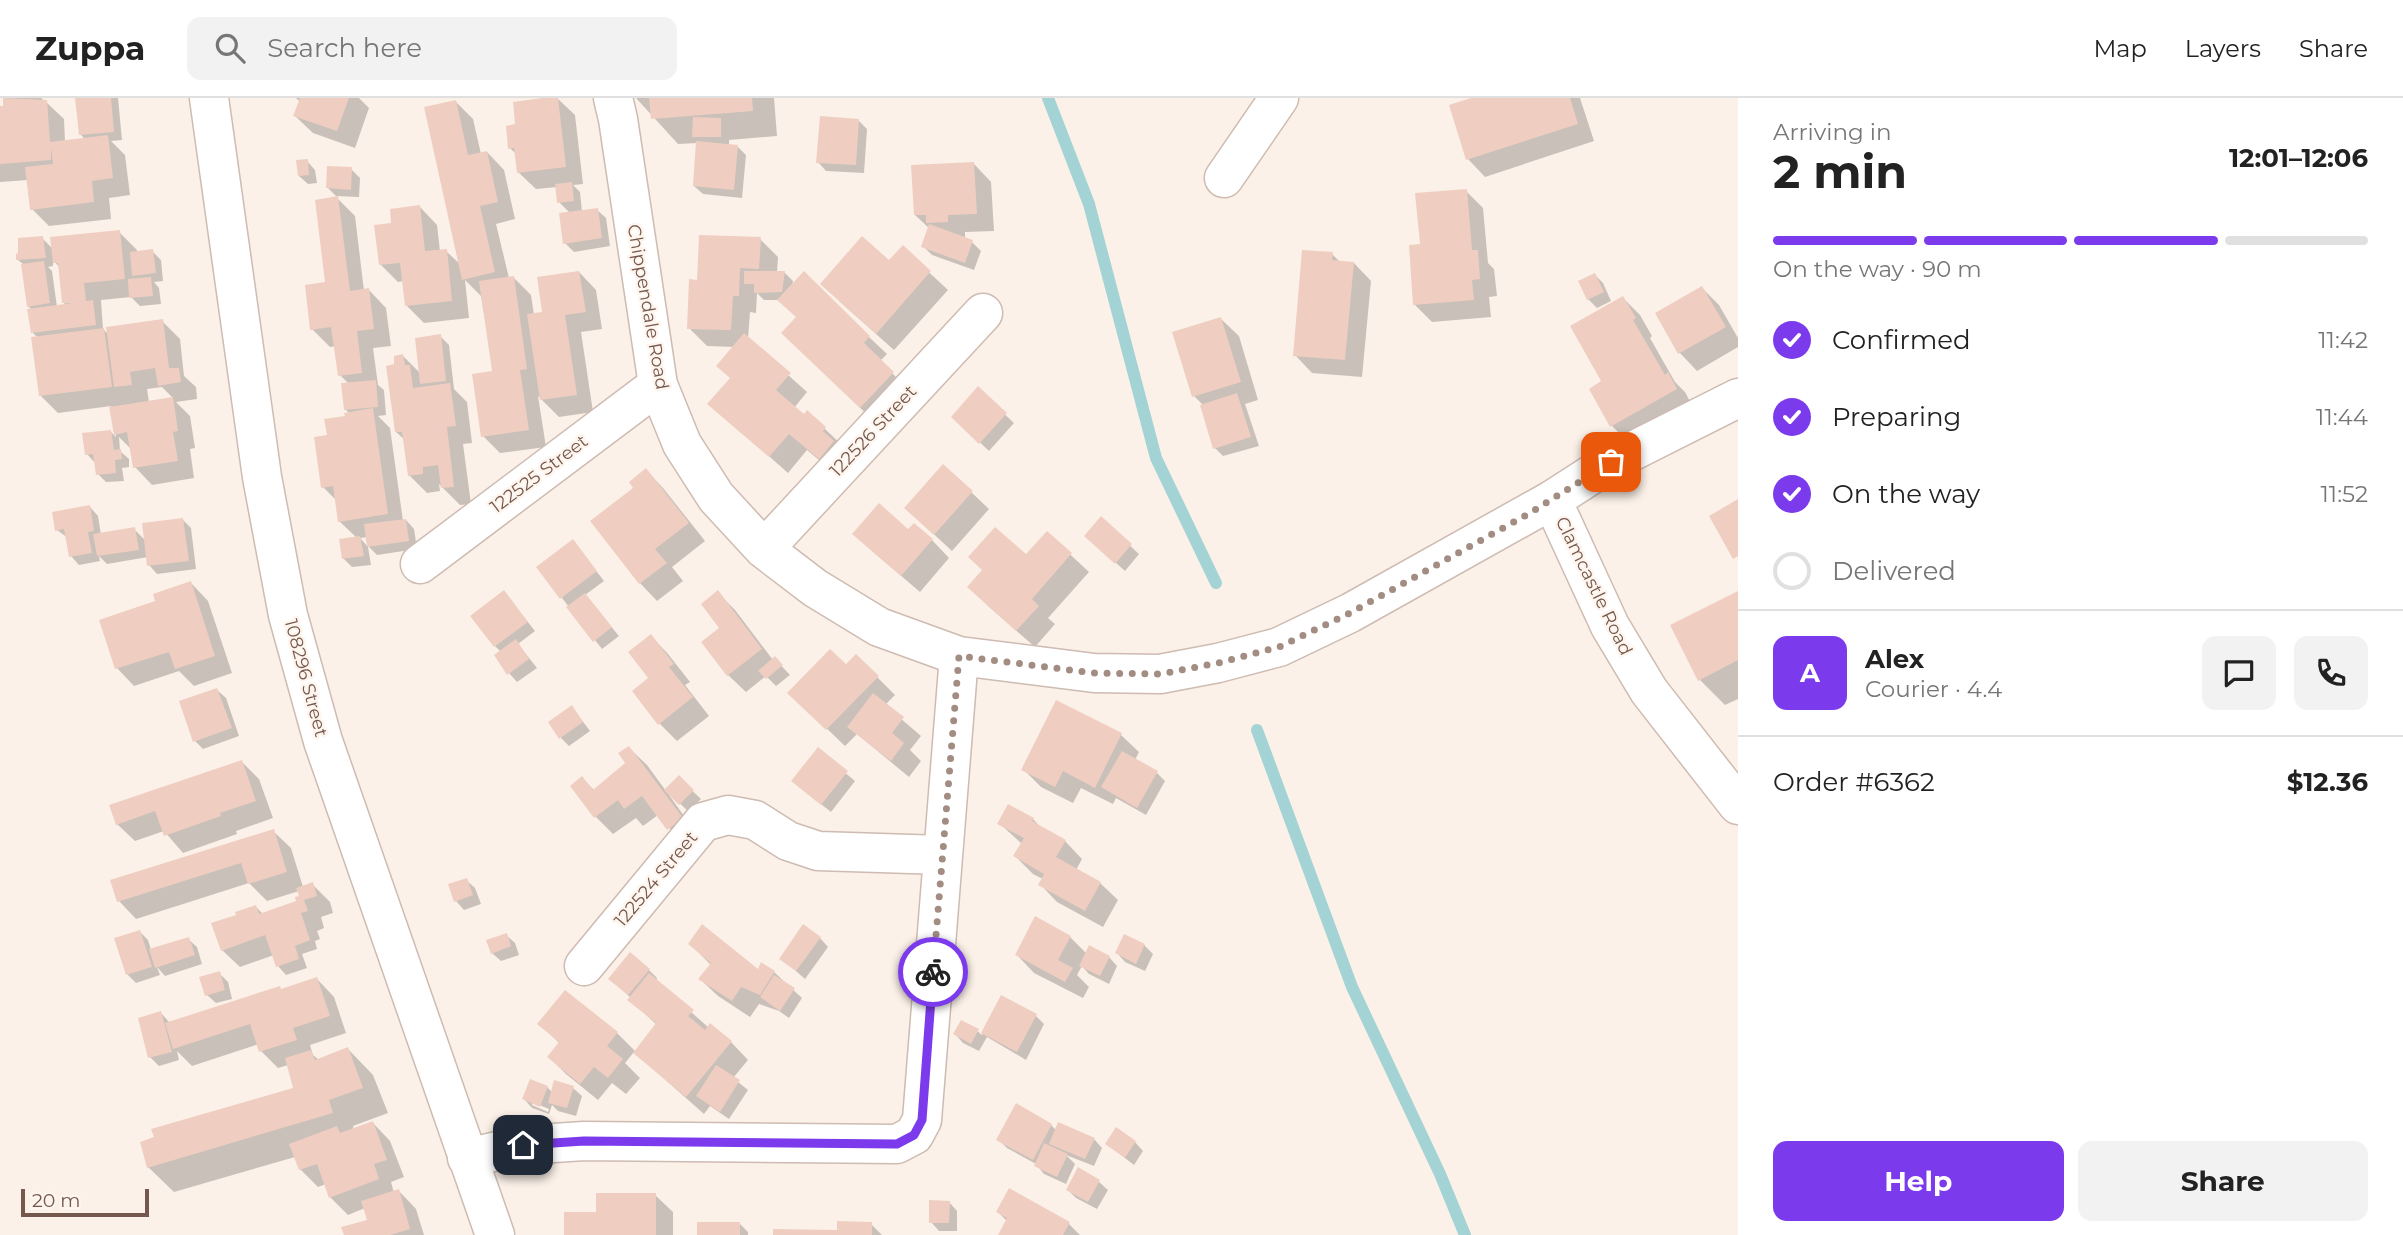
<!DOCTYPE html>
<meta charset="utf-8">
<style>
body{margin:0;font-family:Montserrat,sans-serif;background:#f2f2f2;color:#222;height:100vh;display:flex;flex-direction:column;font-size:26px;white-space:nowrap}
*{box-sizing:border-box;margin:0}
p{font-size:23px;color:#767676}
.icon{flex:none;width:38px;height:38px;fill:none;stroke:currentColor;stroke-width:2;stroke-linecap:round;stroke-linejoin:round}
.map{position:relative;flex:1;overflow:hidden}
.sheet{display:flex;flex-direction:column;background:#fff;width:665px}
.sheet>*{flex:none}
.scale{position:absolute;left:21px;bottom:18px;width:128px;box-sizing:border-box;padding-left:7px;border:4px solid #74574d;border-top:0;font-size:19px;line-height:24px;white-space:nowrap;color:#74574d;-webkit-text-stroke:5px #fef6ee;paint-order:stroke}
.pin{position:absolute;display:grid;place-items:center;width:60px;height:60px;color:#fff;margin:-30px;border-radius:14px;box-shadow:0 4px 10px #0006}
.courier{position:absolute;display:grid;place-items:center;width:70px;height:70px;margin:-35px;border:5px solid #7c3aed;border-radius:50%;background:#fff;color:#222;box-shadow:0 2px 9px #0007}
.head em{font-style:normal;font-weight:700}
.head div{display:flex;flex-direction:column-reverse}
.head{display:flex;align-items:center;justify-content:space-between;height:119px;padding:0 35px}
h1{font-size:46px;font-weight:700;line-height:52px}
.bar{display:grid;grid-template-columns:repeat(4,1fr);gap:10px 7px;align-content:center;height:84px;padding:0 35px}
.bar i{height:9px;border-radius:5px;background:#e0e0e0}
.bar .selected{background:#7c3aed}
.bar p{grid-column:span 4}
.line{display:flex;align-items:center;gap:18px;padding:0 35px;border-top:2px solid #e0e0e0}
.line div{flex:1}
.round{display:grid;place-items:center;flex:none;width:74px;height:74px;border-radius:14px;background:#f2f2f2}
ol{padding:0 35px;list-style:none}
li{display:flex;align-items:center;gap:21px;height:77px}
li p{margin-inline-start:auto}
li .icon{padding:7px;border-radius:50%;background:#7c3aed;color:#fff;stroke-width:4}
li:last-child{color:#767676}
li i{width:38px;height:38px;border:4px solid #e0e0e0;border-radius:50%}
.cta{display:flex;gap:14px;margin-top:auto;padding:14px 35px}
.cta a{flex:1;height:80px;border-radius:14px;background:#7c3aed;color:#fff;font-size:28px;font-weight:700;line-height:80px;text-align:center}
.cta a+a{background:#f2f2f2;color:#222}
header{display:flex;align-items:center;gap:42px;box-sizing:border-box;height:98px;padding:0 35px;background:#fff;border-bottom:2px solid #e0e0e0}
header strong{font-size:33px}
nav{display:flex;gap:38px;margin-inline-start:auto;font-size:24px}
.search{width:490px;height:63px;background:#f2f2f2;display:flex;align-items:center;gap:18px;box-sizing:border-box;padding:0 24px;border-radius:14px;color:#767676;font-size:26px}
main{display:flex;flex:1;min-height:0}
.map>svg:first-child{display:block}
.shadow{fill:#0003;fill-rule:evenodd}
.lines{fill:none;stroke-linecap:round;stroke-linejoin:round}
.stream{stroke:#a4d3d5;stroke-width:12}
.building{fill:#efcec1}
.minor-casing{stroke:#cebbb1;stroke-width:41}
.tertiary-casing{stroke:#cebbb1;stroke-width:41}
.minor{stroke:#fff;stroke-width:38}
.tertiary{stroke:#fff;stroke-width:38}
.done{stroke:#a38d83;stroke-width:7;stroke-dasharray:0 12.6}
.route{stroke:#7c3aed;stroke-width:9}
.labels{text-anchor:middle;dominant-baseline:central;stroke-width:5;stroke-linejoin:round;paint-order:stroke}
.street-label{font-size:18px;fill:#74574d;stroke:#fef6ee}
</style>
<header>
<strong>Zuppa</strong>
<div class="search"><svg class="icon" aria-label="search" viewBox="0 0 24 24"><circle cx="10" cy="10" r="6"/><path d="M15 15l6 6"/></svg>Search here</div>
<nav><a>Map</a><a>Layers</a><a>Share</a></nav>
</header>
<main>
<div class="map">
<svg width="1738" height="1137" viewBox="0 0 1738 1137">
<rect width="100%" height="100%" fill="#fbf1e8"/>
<path class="shadow" d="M4 0H41L46 4 64 21 65 44 86 42 81 37 77 0H118L122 42 111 43 125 57 130 97 109 100 111 121 49 128 32 111 28 82 0 84V10L5 9Z
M296 0H359L369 10 355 50 313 35 295 18 300 4Z
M557 0 575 17 583 86 573 87 580 94 582 114 597 112 606 120 610 148 574 154 565 145 570 115 559 104 557 89 536 91 518 74 516 56 510 50 517 28Z
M636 0H774L777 38 729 42V48H737L746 57 742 100 703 96 694 88 698 45 678 46Z
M1477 0H1580L1594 43 1485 79 1468 61Z
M456 4 473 21 481 56 487 54 504 72 515 121 496 126 509 180H514L531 197 534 217 544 215 579 174 596 192 602 231 581 234 593 314 559 319 538 298 546 349 500 355 483 338 494 275 481 198 465 182 469 220 424 225 407 208 404 183 398 184 380 166 393 126 420 109 437 127 440 153H446L461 167Z
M858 22 867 31 864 75 826 73 818 64Z
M307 63 315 72 317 85 308 86 299 78Z
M974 66 991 84 994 133 965 134V141L972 144 981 153 974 172 932 157 923 148 930 131 915 117Z
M351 71 360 80 359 99 336 98 327 89Z
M1466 93 1483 110 1488 165 1494 171 1497 198 1489 199 1491 219 1432 224 1414 206 1421 147Z
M337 100 355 118 364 193 369 192 386 210 391 248 373 250 378 287 384 292 386 317 378 318 390 330 403 423 406 422 414 431 417 451 377 457 369 449 368 439 360 440 368 449 371 467 352 469 343 460 357 440 339 423 336 402 323 389 350 316 345 311 349 286 340 277 336 248 330 249 312 231 327 186Z
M119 134 137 152V155L152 153 161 162 163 183 154 184 159 190 161 206 140 208 131 199 101 202 103 231 108 236 162 223 180 241 184 278 196 289 197 301 176 304 190 318 195 350 190 351 194 380 152 387 135 369 132 352 119 339 120 353 129 361V369L122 370 124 383 106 384 98 376 95 365 87 356 111 334 116 339 111 308 58 315 40 297 38 240 33 235 32 212 28 208 23 166 18 162 42 140 53 151ZM53 162 60 170 63 204 66 207 57 209 52 173 48 169 53 168ZM162 289 173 300 149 304 147 291Z
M760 141 778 159 777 174H784L793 183 792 188 869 239 887 256 880 263 910 293 878 327 801 253 798 220 780 202H764L757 195 756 215 750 214 748 241 807 294 794 310 804 319 808 315 843 348 837 377 807 352 788 375 710 306 731 281 735 249 707 248 689 230 699 183Z
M903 150 948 192 894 252 839 203 889 165Z
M1332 156 1340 164 1354 165 1371 183 1362 279 1312 275 1295 257Z
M1595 177 1603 185 1611 203 1597 210 1588 201Z
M1702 190 1719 207 1738 240V249L1697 273 1680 255 1657 216Z
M1623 200 1640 217 1652 238 1650 240 1675 284 1685 294 1693 309 1629 345 1612 328 1604 284Z
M1221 221 1239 238 1258 302 1245 306 1259 348 1223 358 1215 350 1204 308 1194 298Z
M440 238 449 247 454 291 467 304 472 345 463 346 471 406 460 407 439 386 440 393 427 395 409 377 405 342 396 334V268L403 258 421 276Z
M978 291 1014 325 989 353 953 319Z
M646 372 663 390 705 443 672 469 683 483 657 503 640 485 635 390Z
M971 394 989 411 952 453 924 427Z
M90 409 98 418 101 437 134 431 146 443 183 422 191 430 196 471 157 476 149 467 148 459 107 466 99 458 100 463 79 467 71 458 68 440 57 432Z
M1101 421 1139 456 1125 473 1095 446Z
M1047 435 1089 474 1048 520 1055 526 1035 549 987 507Z
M932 442 949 460 920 494 872 453Z
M573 443 604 483 585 497 619 538 602 551 562 500Z
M191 485 208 503 232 575 194 588 179 573 134 588 117 570 157 504Z
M504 494 535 533 518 546 537 570 517 584 509 575 501 554 495 548Z
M718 495 735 512 773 562 775 561 790 577 776 588 766 578 746 594 728 577Z
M1738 495V601L1725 607 1700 582Z
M651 538 668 556 690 584 685 587 709 618 677 643 659 625 651 580Z
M856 558 895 597 885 607 921 638 910 652 921 663 909 679 857 636 845 648 790 595 846 568Z
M217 592 226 600 239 638 203 651 195 643Z
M1057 605 1121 637 1139 654 1135 662 1157 675 1165 683 1146 717 1116 700 1113 706 1081 690 1073 705 1041 689 1023 671Z
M572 609 590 633 569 648 561 640Z
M629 650 647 667 666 693 679 680 701 701 689 714 670 696 669 697 699 739 686 749 658 717 643 728 636 720 613 736 596 719 573 688 582 680 595 693 628 666Z
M818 652 855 683 831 714 802 691Z
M242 664 259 681 273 720 236 733 237 736 183 755 164 733 135 743 117 726Z
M1033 721 1042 731 1065 743 1082 761 1076 772 1100 785 1118 802 1103 829 1057 804 1040 786 1043 781 1033 776 1015 758 1022 746 999 725Z
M273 733 291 750 303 789 312 786 330 804 333 815 321 819 324 830 317 833 320 841 315 843 317 851 302 856 307 870 286 877 278 868 274 857 240 869 222 852 256 809 263 816 298 804 301 799 299 793 267 803 249 785 136 821 119 803Z
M466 782 475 790 481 806 464 812 456 803Z
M140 834 148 842 151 852 188 841 197 849 202 866 165 878 157 869 160 877 136 885 128 877 117 841Z
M506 837 515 845 519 857 501 863 492 855Z
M1070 839 1087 856 1109 859 1117 868 1109 886 1089 876 1082 868 1077 877 1089 889 1083 900 1034 875 1017 857Z
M820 840 828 849 805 881 781 860Z
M690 846 759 873 774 874 802 900 789 920 779 913 759 906 750 919 718 898 700 881 711 867Z
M1144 847 1153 856 1145 873 1125 864 1117 855Z
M649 872 657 880 656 883 708 929 731 944 748 962 733 980 748 992 729 1021 710 1008 704 1016 634 954 625 965 640 980 626 996 612 985 598 1002 566 976 549 959 560 946 540 926 565 894 617 935 636 954 657 927 630 902 631 900 619 889Z
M219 875 228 884 232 901 216 905 207 897Z
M317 881 334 899 346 935 310 947 313 957 319 962 348 951 373 977 388 1015 353 1028 354 1032 373 1025 390 1043 404 1079 391 1084 394 1095 399 1093 416 1111 424 1137H346L369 1123 365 1110 348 1117 330 1099 326 1086 318 1089 300 1071 295 1059 174 1094 148 1069 295 991 288 967 278 970 261 953 259 946 192 968 177 953 179 962 159 968 150 959 161 915 169 924Z
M1002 899 1036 918 1044 926 1026 962 987 939 979 953 963 945 955 936 977 933 982 937Z
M547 989 553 995 573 990 582 998 576 1018 558 1013 552 1007 549 1016 532 1010 524 1001ZM532 1004 549 1011 548 1014 532 1007Z
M1051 1027 1057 1033 1094 1041 1102 1050 1094 1068 1066 1057 1075 1066 1066 1086 1044 1076 1036 1066 1007 1050 998 1041Z
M1135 1044 1143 1053 1134 1067 1107 1046Z
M1079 1072 1099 1084 1108 1092 1097 1111 1076 1100 1068 1092Z
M655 1097 673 1114V1137H566L598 1116Z
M949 1104 957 1113V1133H939L931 1124Z
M998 1114 1069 1126 1080 1137H1001L1007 1123Z
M739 1125 748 1134V1137H699Z
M871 1126 882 1137H775L839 1134Z"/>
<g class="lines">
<path class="stream" d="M1048 0 1089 106 1156 360 1216 485
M1257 632 1352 889 1440 1076 1465 1137"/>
</g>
<path class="building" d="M3 0 47 2 50 44 108 37 113 80 92 83 94 104 30 112 25 69 53 66 51 49V62L0 66V8H3Z
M75 0H111L114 34 79 37Z
M300 0H349L337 33 293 18Z
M542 0H558L566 69 517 75 514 50 508 51 506 28 515 26 513 4Z
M649 0H752L753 13 651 21Z
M1471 0H1570L1578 26 1466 62 1449 7Z
M456 2 468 57 487 53 498 104 480 108 495 174 462 182 424 9Z
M820 18 859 21 856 67 816 65Z
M693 19 721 20V39H692Z
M696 43 738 47 734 92 693 88Z
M308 61 309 77 298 78 296 62Z
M974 64 977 116 948 117V124L926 125V117H914L911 67Z
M327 68 352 69 351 92 326 90Z
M572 84 574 103 557 105 555 86Z
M1467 91 1472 152H1478L1480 181 1472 182 1474 202 1413 207 1409 147 1420 146 1415 95Z
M338 98 350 193 369 190 374 231 357 233 362 275 338 278 331 229 310 232 305 187 325 184 315 102Z
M420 107 425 153 447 151 452 203 405 208 400 165 379 167 374 127 391 125 390 111Z
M598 110 602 140 563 146 559 115Z
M929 126 973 142 965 165 921 149Z
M120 132 125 181 84 185 86 203 93 202 96 227 31 235 27 211 72 205H62L58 165H53L50 139Z
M699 137 761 139 759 171 740 170 739 198H733L731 232 687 231 689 181 697 182Z
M43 138 46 160 16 162V156L18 155V140Z
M862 138 889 162 903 147 931 173 876 236 820 186Z
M153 151 156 175 132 178 130 154Z
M1302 152 1333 154 1332 162 1354 164 1345 262 1293 258Z
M44 163 50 205 27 209 21 166Z
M579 173 586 214 565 217 577 297 540 302 527 216 542 214 537 179Z
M744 173H785L782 194 754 195V186H744Z
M804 173 870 238 864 245 894 274 860 310 781 235 796 219 777 202Z
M1595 175 1604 194 1587 202 1578 183Z
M514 178 527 271 520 272 529 332 481 339 472 276 492 273 479 183Z
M151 179 153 198 129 200 128 181Z
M1702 188 1726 229 1678 256 1655 215Z
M1623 198 1636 220 1633 222 1665 277 1668 274 1677 291 1610 329 1589 291 1601 283 1570 228Z
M1221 219 1241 284 1192 299 1172 234Z
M163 221 169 270H179L181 284 158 288 155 270 130 274 132 287 114 289 106 229Z
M104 230 112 289 39 298 31 239Z
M744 235 791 275 776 292 804 316 807 312 826 329 823 333 834 343 819 361 789 336 769 359 707 306 730 280 716 268Z
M441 236 446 283 420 286 415 240Z
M403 256 405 267H410L413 290 450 285 456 328 447 329 454 389 441 390 438 367 423 369V376L408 378 402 334H395L386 268 394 266V258Z
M376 282 378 309 344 312 341 285Z
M978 288 1007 315 979 346 951 319Z
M1237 295 1251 339 1213 351 1200 307Z
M173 299 178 333 173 334 178 363 133 370 127 334 114 337 109 309Z
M373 310 388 416 338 424 333 388 321 390 314 339 327 337 324 321 345 318 344 315Z
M111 332 114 352 121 351 122 361 115 362 116 375 96 377 93 356 85 357 82 335Z
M943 366 973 393 934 437 904 410Z
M646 370 689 425 655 451 667 465 639 486 590 423 633 390 629 384Z
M1738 401V458L1733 461 1709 418Z
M879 405 908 431 914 425 933 441 901 478 852 436Z
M90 407 94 433 88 434 92 455 69 459 64 431 55 433 52 414Z
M1101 418 1132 446 1115 466 1084 438Z
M183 420 189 463 147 468 142 425Z
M406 421 409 443 367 449 364 426Z
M135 429 139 452 97 458 93 436Z
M995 429 1026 456 1047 433 1072 455 1032 501 1039 508 1016 533 967 489 982 472 968 459Z
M360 438 364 458 342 461 339 441Z
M573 441 597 473 560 501 536 469Z
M191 483 215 558 175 571 169 554 115 571 99 522 155 503 153 496Z
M504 492 528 524 494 549 470 518Z
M718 492 762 551 727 578 701 544 719 530 701 506Z
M1738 493V562L1698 583 1670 527Z
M585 495 612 529 593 544 566 509Z
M651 536 674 566 669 569 693 599 658 627 632 593 648 580 628 554Z
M516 541 529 561 507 577 494 557Z
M830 551 846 566 856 556 879 578 826 632 787 595Z
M775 558 783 567 766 581 758 573Z
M217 590 232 630 193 644 179 603Z
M873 595 904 619 892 635 904 645 891 663 847 629Z
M1056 602 1122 635 1095 690 1063 673 1055 689 1021 672Z
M572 607 583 624 559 641 548 624Z
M629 648 683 720 667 732 642 698 624 711 618 702 594 720 570 688 582 678 593 692 625 665 618 655Z
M818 649 848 673 821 707 791 683Z
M1122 653 1158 673 1137 710 1101 689Z
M242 662 256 703 220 715 221 718 164 738 155 713 116 727 109 707Z
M679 677 694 692 679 707 664 692Z
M1008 706 1034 720 1032 723 1066 742 1056 759 1101 784 1085 813 1038 787 1044 776 1013 758 1024 740 997 726Z
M274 731 287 774 248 786 241 765 117 804 110 782Z
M467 780 473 797 454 804 448 786Z
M313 784 317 798 304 802 308 813 301 815 310 842 295 848 299 861 276 869 265 837 221 853 211 825 236 817 235 814 256 807 259 816 296 803 295 799 299 798 296 790Z
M1035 818 1071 838 1058 862 1073 870 1065 884 1015 857Z
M702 826 758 871 761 864 775 873 760 897 741 889 732 903 698 881 711 865 688 846Z
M803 826 821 839 796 873 779 861Z
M140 832 152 869 126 877 114 840Z
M507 835 511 848 491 856 486 842Z
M1124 836 1145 846 1136 866 1115 855Z
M189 839 195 857 155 870 149 851Z
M1089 847 1110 858 1100 878 1079 868Z
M630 854 650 871 628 897 608 881Z
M220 873 225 892 205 898 199 879Z
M649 875 694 912 688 918 705 932 710 925 732 943 686 999 633 955 656 925 627 902Z
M774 877 795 890 780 913 760 899Z
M317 879 330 918 293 930 297 942 259 954 250 926 173 951 165 925 280 888 281 891Z
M565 892 618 934 607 948 623 961 608 980 594 969 580 986 547 959 559 944 537 926Z
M1001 897 1037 916 1017 954 981 935Z
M161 913 172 954 148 960 138 920Z
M961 922 979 931 971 946 953 936Z
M348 949 363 990 329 1002 333 1015 147 1070 140 1044 154 1039 151 1031 293 990 285 960 311 952 315 962Z
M716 967 740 982 720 1014 696 998Z
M530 981 548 988 540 1009 522 1001Z
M554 982 574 988 567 1010 548 1005Z
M1016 1005 1052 1026 1033 1062 996 1042Z
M373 1023 387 1062 374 1066 379 1081 329 1100 317 1066 299 1072 289 1046 337 1028 340 1035Z
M1058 1024 1095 1040 1085 1061 1049 1046Z
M1116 1029 1136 1043 1125 1060 1105 1046Z
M1044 1045 1068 1056 1057 1079 1034 1068Z
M1078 1069 1100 1082 1088 1104 1066 1092Z
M1009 1090 1070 1124 1063 1137H998L1007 1120 996 1114Z
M399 1091 410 1131 390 1137H344L341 1129 367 1122 361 1103Z
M596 1095H656V1137H564V1114H596Z
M929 1102 950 1103 949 1125H929Z
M837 1123 872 1124V1137H773V1131L837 1132Z
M697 1124H740V1137H697Z"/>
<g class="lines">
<defs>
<path id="minor" d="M613 0 618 21 658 287 682 346 716 399 764 451 815 490 879 529 959 558 1094 575 1160 576 1218 565 1279 549 1350 515 1552 402 1611 364 1738 300
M1224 80 1279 0
M1552 402 1610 528 1649 593 1738 707
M764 451 983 215
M420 466 658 287
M584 868 703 724 728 717 755 722 788 743 818 753 942 757
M467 1060 523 1047 584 1043 897 1046 914 1037 922 1022 959 558"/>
<path id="tertiary" d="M209 0 262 379 288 517 323 643 495 1137"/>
</defs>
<use href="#minor" class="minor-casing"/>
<use href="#tertiary" class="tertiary-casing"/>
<use href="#minor" class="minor"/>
<use href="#tertiary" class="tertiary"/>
</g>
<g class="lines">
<path class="done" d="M933 874 959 558 1094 575 1160 576 1218 565 1279 549 1350 515 1530 415 1611 364"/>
<path class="route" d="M523 1047 584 1043 897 1046 914 1037 922 1022 933 874"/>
</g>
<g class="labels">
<g class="street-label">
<text transform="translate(648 209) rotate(80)">Chippendale Road</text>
<text transform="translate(873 333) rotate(-47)">122526 Street</text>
<text transform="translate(539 376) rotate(-37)">122525 Street</text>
<text transform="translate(1594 488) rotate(64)">Clamcastle Road</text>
<text transform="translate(306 580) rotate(75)">108296 Street</text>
<text transform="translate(656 781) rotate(-50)">122524 Street</text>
</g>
</g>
</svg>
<div class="scale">20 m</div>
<div class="pin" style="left:1611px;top:364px;background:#ea580c"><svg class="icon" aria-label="bag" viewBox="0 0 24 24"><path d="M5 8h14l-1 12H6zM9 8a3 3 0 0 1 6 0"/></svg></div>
<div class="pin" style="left:523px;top:1047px;background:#1f2937"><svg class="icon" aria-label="home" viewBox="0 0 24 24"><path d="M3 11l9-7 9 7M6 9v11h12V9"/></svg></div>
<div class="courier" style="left:933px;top:874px"><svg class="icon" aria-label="bike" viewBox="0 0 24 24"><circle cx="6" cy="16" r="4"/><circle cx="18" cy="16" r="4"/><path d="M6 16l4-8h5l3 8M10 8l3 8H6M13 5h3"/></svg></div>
</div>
<section class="sheet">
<div class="head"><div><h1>2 min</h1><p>Arriving in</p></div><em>12:01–12:06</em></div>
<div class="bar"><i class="selected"></i><i class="selected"></i><i class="selected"></i><i></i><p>On the way · 90 m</p></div>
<ol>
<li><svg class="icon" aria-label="check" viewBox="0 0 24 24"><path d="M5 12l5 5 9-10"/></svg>Confirmed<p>11:42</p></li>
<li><svg class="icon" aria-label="check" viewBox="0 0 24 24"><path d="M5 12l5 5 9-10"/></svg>Preparing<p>11:44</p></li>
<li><svg class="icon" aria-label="check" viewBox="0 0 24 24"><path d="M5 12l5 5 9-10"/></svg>On the way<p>11:52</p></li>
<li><i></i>Delivered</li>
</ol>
<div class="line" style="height:126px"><b class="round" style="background:#7c3aed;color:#fff">A</b><div><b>Alex</b><p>Courier · 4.4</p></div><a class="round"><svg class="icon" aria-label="chat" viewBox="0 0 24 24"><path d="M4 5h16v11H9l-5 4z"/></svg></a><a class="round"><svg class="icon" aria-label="phone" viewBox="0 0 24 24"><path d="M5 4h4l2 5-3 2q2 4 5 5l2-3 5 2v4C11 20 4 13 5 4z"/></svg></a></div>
<div class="line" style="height:91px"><div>Order #6362</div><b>$12.36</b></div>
<div class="cta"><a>Help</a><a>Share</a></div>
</section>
</main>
